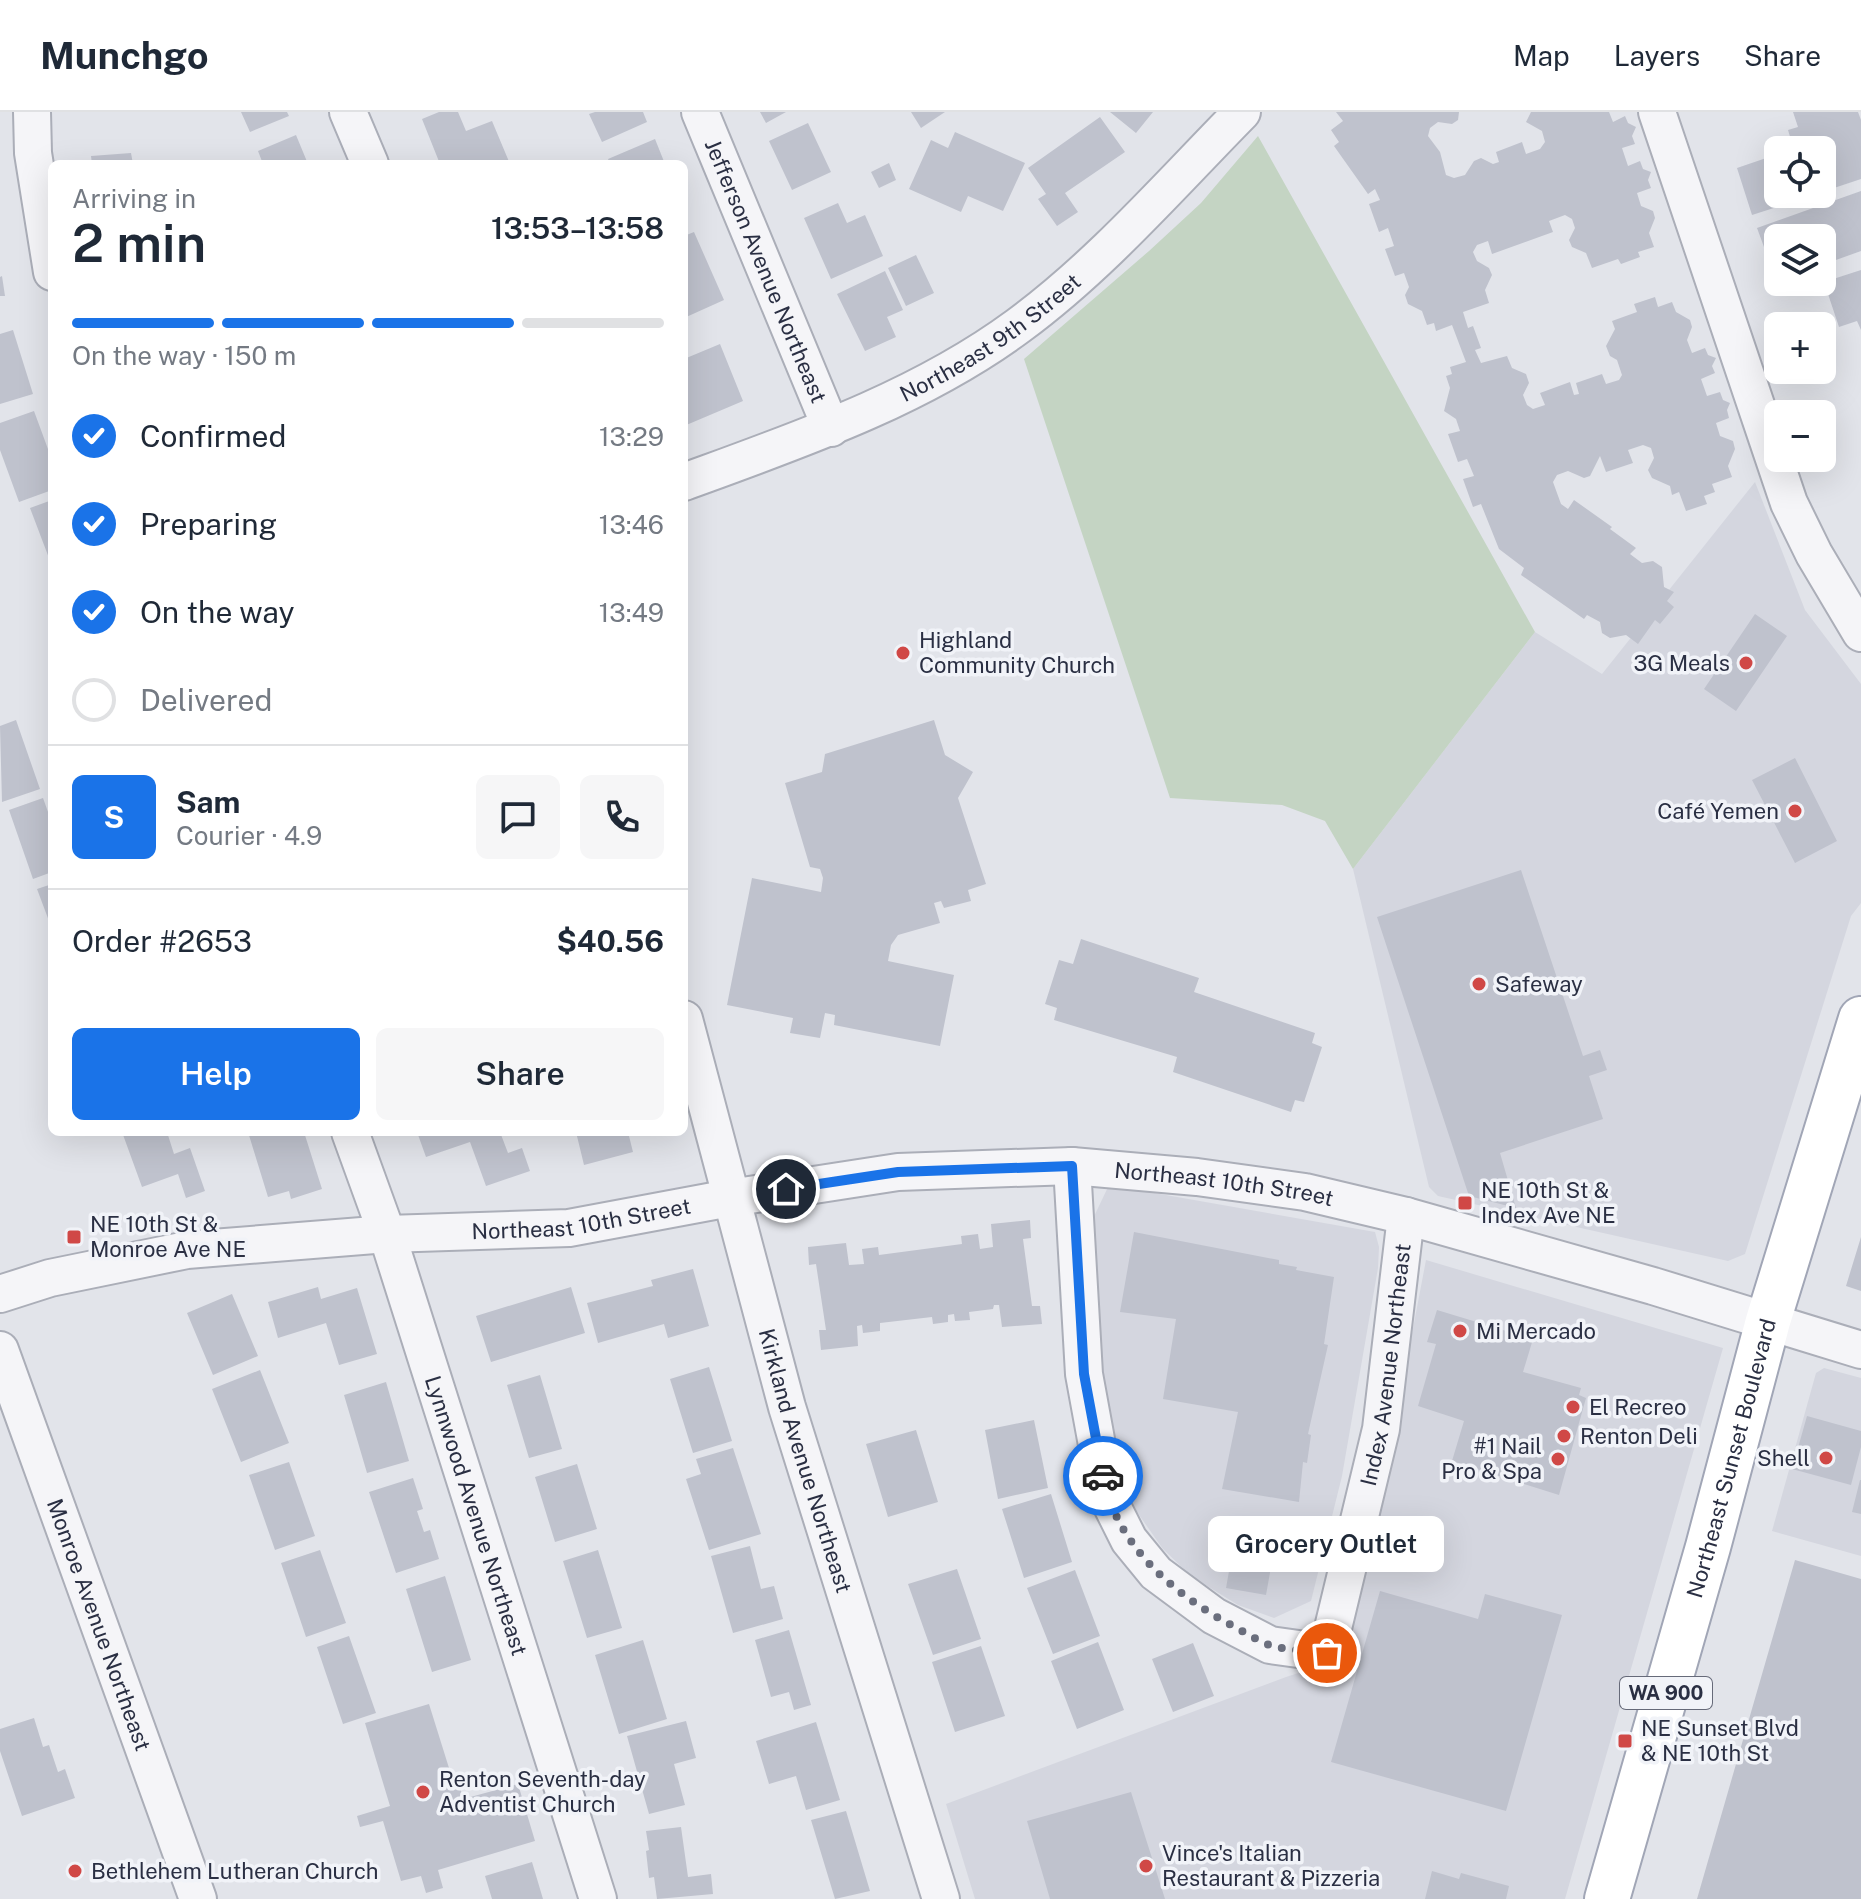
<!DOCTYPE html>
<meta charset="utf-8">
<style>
body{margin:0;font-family:"Public Sans",sans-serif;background:#f6f6f7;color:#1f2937;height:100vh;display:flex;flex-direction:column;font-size:30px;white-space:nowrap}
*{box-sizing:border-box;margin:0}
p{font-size:26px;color:#747a83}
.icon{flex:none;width:44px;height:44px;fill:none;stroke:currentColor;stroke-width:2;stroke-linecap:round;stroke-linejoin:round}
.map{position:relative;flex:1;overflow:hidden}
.drawer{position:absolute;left:48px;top:48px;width:640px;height:976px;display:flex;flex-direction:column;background:#fff;border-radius:12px;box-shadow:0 8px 32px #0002}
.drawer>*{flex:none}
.buttons{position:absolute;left:1764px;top:24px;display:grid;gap:16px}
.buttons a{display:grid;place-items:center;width:72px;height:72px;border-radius:12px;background:#fff;box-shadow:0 8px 32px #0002;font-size:40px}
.pin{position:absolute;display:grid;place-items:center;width:68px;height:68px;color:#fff;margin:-34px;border:4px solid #fff;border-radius:50%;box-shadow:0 2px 8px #0007}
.courier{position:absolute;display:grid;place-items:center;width:80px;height:80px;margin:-40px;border:6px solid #1a73e8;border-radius:50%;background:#fff;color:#222;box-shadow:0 2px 10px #0007}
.bubble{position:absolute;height:56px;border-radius:12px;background:#fff;box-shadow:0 8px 32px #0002;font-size:26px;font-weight:600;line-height:56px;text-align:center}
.overview em{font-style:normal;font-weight:600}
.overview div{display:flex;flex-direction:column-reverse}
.overview{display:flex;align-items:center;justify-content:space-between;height:136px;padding:0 24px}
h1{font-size:52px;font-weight:600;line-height:60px}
.bar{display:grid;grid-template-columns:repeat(4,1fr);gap:12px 8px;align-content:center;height:96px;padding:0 24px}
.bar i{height:10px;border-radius:6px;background:#e0e1e3}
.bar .current{background:#1a73e8}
.bar p{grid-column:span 4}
.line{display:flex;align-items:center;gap:20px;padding:0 24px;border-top:2px solid #e0e1e3}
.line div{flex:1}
.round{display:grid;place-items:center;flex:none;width:84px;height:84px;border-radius:12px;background:#f6f6f7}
ol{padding:0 24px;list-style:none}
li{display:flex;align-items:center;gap:24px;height:88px}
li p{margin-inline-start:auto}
li .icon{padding:8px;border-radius:50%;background:#1a73e8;color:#fff;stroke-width:4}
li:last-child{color:#747a83}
li i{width:44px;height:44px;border:4px solid #e0e1e3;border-radius:50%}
.button{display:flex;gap:16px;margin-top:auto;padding:16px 24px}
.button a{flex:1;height:92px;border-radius:12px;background:#1a73e8;color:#fff;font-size:32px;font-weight:600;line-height:92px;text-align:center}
.button a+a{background:#f6f6f7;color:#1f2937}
header{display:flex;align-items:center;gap:48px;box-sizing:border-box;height:112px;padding:0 40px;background:#fff;border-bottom:2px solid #e0e1e3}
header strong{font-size:38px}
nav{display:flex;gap:44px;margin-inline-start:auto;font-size:28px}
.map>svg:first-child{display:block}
.built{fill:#d4d6df}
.green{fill:#c4d4c3}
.building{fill:#bfc2cd}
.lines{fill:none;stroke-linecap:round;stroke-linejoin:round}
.minor-casing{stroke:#abaeb8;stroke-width:40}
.major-casing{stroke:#a1a6b6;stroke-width:48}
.minor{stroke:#f5f5f8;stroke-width:36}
.major{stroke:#fff;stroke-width:44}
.done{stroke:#6a6e7d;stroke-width:8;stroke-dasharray:0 14.4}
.route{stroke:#1a73e8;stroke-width:10}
.poi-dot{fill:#d04846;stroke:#f1f3f8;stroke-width:3}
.labels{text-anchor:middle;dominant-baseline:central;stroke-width:7;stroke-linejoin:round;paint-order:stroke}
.shield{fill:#f1f3f8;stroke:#666a79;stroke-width:2}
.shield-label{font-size:20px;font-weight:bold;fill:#2a2f43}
.street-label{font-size:22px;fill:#2a2f43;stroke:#f1f3f8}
.poi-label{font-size:22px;fill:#2a2f43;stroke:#f1f3f8;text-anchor:start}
</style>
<header>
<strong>Munchgo</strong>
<nav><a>Map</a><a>Layers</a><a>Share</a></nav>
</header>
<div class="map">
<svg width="1861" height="1787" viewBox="0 0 1861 1787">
<rect width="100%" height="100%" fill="#e2e4ea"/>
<path class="built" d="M1755 370 1805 498 1861 572V791L1851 804 1745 1142 1728 1149 1438 1084 1429 1075 1353 757 1535 520 1602 562Z
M1109 1073 1375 1120 1379 1135 1378 1156 1342 1364 1311 1489 1274 1506 1238 1493 1191 1464 1163 1437 1137 1400 1117 1356 1107 1296 1088 1117Z
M1426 1148 1723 1236 1565 1787H975L946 1692 1286 1565 1332 1550 1380 1390Z
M1824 1256 1861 1266V1444L1772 1419 1816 1261Z"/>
<path class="green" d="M1258 24 1535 520 1353 757 1325 709 1282 693 1170 686 1024 247 1149 139 1201 91Z"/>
<path class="building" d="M241 0H287L289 4 250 20Z
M439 0H458L466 19 492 9 510 52H440L422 7Z
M595 0H643L647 10 602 30 589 2Z
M760 0H786L766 11Z
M911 0H945L921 16Z
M1110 0H1153L1136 21Z
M1336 0H1459L1458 8 1452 12 1438 10 1430 16 1428 24 1440 40 1446 63 1454 66 1465 63 1474 49 1481 46 1493 52 1499 50 1496 40 1522 30 1526 42 1540 37 1545 30 1542 19 1526 10 1531 0H1609L1613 10 1625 4 1628 11 1636 15 1632 24 1635 32 1622 36 1628 54 1640 49 1643 57 1651 60 1648 68 1651 76 1637 81 1641 94 1653 99 1655 106 1649 121 1654 135 1638 140 1640 145 1621 152 1618 147 1592 156 1586 141 1572 135 1569 128 1575 116 1572 107 1565 103 1549 109 1553 120 1492 142 1488 129 1477 133 1473 140 1477 149 1489 156 1492 163 1485 178 1489 191 1463 200 1468 216 1473 214 1481 236 1475 238 1481 251 1507 244 1512 256 1526 262 1529 271 1523 283 1527 293 1533 297 1545 293 1540 281 1570 270 1574 283 1579 282 1576 271 1602 262 1606 272 1619 268 1622 263 1617 248 1610 244 1606 234 1615 217 1612 209 1637 200 1634 192 1655 185 1658 195 1672 190 1676 200 1690 208 1692 215 1687 228 1692 241 1705 236 1708 243 1716 246 1712 254 1715 261 1701 267 1707 284 1720 280 1723 288 1730 291 1727 298 1729 306 1716 311 1720 324 1733 329 1735 337 1728 354 1732 365 1712 372 1715 380 1704 384 1707 392 1686 399 1679 380 1672 383 1670 374 1652 366 1648 358 1654 346 1651 336 1643 333 1628 338 1633 351 1606 360 1600 344 1590 364 1584 366 1568 359 1557 363 1553 370 1561 392 1568 397 1574 388 1612 415 1610 417 1636 436 1630 442 1642 451 1653 449 1662 455 1664 475 1674 480 1667 489 1674 495 1660 512 1655 508 1638 532 1626 523 1610 526 1602 521 1600 510 1587 503 1584 507 1521 463 1524 456 1499 437 1481 392 1473 395 1463 367 1474 364 1467 347 1458 350 1448 322 1460 319 1456 307 1444 299 1450 276 1446 264 1452 262 1450 255 1466 250 1452 213 1436 219 1434 211 1427 213 1422 199 1408 192 1405 183 1409 175 1404 161 1395 164 1385 137 1394 134 1388 116 1379 120 1369 92 1380 88 1375 77 1368 82 1334 34 1339 30 1331 18 1343 9Z
M1793 0H1858L1861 8V67L1822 80V38H1794L1788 18 1798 15Z
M1100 5 1125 40 1065 81 1078 100 1057 114 1038 87 1046 82 1028 56Z
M808 11 831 60 792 78 769 29Z
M955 20 1025 51 1003 99 968 84 961 100 909 77 931 28 948 36Z
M296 23 308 52H263L258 39Z
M655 27 665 52H610L608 47Z
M131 41 133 52H92L91 44Z
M1778 42V82L1815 83 1752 103 1737 56Z
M889 51 896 68 879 76 871 60Z
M1861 79V139L1822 153V126H1778V173L1757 116Z
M838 91 847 111 865 103 883 144 831 167 804 106Z
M694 120 724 188 684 206V124Z
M916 143 934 181 906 194 888 156Z
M1861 158V218L1857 209 1839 215 1824 170Z
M885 159 903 198 887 205 896 225 865 239 837 182Z
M2 164 5 184H0V165Z
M13 218 33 282 0 292V222Z
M720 232 743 289 684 314V247Z
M34 299 52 348V378L19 390 0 338V311Z
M52 388V454L30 396Z
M1755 502 1787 524 1736 599 1704 577Z
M16 608 40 677 2 690 0 614Z
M934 608 945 643 973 660 958 686 986 772 968 778 971 789 944 796 941 789 934 791 940 811 898 823 891 833 888 849 954 863 940 934 834 913 835 903 825 901 820 926 790 921 793 906 727 893 752 766 821 780 823 766 820 757 810 755 785 671 822 660 825 642Z
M1795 646 1837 729 1795 751 1752 668Z
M43 686 52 711V760L33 767 9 698Z
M1521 758 1583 944 1600 938 1607 958 1589 964 1603 1007 1500 1041 1516 1096 1469 1084 1377 805Z
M52 772V817L37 777Z
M1081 827 1199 866 1194 880 1315 921 1312 931 1322 935 1304 990 1295 988 1291 1000 1173 960 1177 945 1054 908 1057 896 1045 892 1059 848 1073 852Z
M122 1020H167L174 1042 190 1036 205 1079 186 1086 178 1062 142 1075Z
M248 1020H304L322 1077 291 1087 289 1079 268 1085Z
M417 1020H500L508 1041 522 1036 530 1059 486 1074 470 1030 426 1045Z
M576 1020H628L633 1040 584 1053Z
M1030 1108 1031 1126 1023 1127 1032 1194H1040L1042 1212 1002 1215 999 1193H994L993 1197 969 1200 970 1208 955 1209 954 1202 948 1203V1210L933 1212 932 1205 880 1211V1219L863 1221 862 1213 857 1214 858 1234 821 1238 819 1218H826L816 1152 809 1153 808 1135 846 1131 849 1153 864 1152 862 1137 878 1135 879 1143 962 1132 961 1124 978 1122 980 1137 993 1135 991 1112Z
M1134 1120 1279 1148V1152L1297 1155 1296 1158 1334 1165 1324 1232 1328 1233 1308 1322 1311 1323 1307 1351 1303 1350 1299 1390 1222 1377 1238 1300 1163 1287 1176 1207 1120 1200Z
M1861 1125V1179L1846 1174Z
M693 1157 709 1214 668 1226 664 1212 598 1231 587 1191 653 1174 651 1168Z
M318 1175 321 1187 357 1176 377 1242 339 1253 326 1211 278 1226 268 1190Z
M571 1175 585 1221 491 1250 476 1204Z
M232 1182 258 1244 213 1263 187 1201Z
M1437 1198 1533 1227 1523 1260 1581 1276 1579 1283 1586 1286 1559 1383 1452 1349 1464 1309 1418 1294 1436 1232 1427 1230Z
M709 1255 732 1329 693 1341 670 1267Z
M260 1258 289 1331 241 1350 212 1277Z
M540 1263 562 1337 529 1346 507 1273Z
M386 1270 409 1349 367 1361 344 1283Z
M1807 1304 1861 1319V1335L1851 1373 1792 1357Z
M1034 1308 1048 1376 998 1387 985 1318Z
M916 1318 938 1390 888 1405 866 1332Z
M733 1336 761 1422 709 1438 686 1367 701 1362 696 1347Z
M289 1350 315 1424 275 1438 249 1363Z
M577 1352 597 1417 555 1430 535 1365Z
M413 1366 423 1397 417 1399 424 1420 430 1418 439 1447 396 1461 369 1380Z
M1860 1368H1861V1402L1852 1400Z
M1051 1382 1072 1450 1024 1466 1002 1397Z
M750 1434 761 1477 774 1474 783 1507 733 1521 711 1444Z
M320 1438 346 1511 306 1525 281 1451Z
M598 1438 622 1516 587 1526 563 1449Z
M1231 1448 1271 1455 1266 1483 1226 1476Z
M1795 1448 1861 1467V1787H1697Z
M957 1457 981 1527 933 1543 908 1472Z
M1075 1458 1100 1524 1053 1542 1027 1476Z
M445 1464 471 1548 432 1560 406 1477Z
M1380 1479 1478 1507 1485 1482 1562 1503 1506 1699 1331 1650Z
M789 1518 811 1593 794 1598 789 1580 771 1585 755 1528Z
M349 1524 376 1601 343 1612 317 1535Z
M643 1528 667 1607 619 1622 595 1543Z
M1098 1530 1124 1598 1077 1617 1051 1549Z
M1193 1531 1214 1584 1173 1600 1152 1547Z
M981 1534 1005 1604 955 1620 932 1550Z
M429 1592 454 1672 459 1671 463 1687 518 1672 535 1729 438 1758 443 1776 426 1781 421 1764 401 1769 383 1709 360 1715 357 1704 390 1694 365 1611Z
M34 1606 43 1635 49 1633 58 1660 65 1657 75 1686 22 1704 0 1639V1617Z
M686 1609 696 1646 674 1652 685 1693 649 1702 627 1624Z
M816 1610 840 1688 806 1698 796 1664 769 1672 756 1629Z
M1131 1680 1165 1787H1050L1027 1709Z
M846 1699 870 1779 835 1787 811 1708Z
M681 1715 688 1765 711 1762 713 1782 657 1787 654 1765 649 1766 646 1739 649 1738 646 1719Z
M532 1750 543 1787H492L485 1764Z
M1432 1759 1459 1767 1461 1761 1509 1774 1506 1787H1425Z"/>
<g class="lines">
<defs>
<g id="minor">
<path d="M32 0 33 41 52 160"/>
<path d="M348 0 370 52"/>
<path id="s1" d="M700 0 831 316"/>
<path d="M1657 0 1789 391 1814 442 1861 521"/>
<path id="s2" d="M684 370C799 328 919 287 1018 214 1101 153 1170 73 1242 0"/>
<path id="s3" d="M684 907 787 1295 941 1787"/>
<path id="s4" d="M350 1020 387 1122 598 1787"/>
<path id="s5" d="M1072 1054 1084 1262 1106 1382 1129 1428 1156 1461 1214 1504 1270 1533 1327 1541 1381 1317 1406 1104"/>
<path id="s6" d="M0 1182 50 1166 187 1138 387 1122 569 1116 730 1086 898 1060 1072 1054 1197 1065 1305 1080 1406 1104 1653 1174 1861 1238"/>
<path id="s7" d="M0 1238 198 1787"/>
</g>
<g id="major">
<path id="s8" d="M1607 1787 1708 1435 1768 1209 1861 907"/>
</g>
</defs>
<use href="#minor" class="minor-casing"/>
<use href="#major" class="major-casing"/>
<use href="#minor" class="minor"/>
<use href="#major" class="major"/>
</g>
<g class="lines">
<path class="done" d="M1103 1364C1116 1433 1173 1482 1233 1514 1245 1520 1259 1530 1272 1534 1289 1538 1309 1539 1327 1541"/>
<path class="route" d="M786 1077 898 1060 1072 1054 1084 1262 1103 1364"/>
</g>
<g class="poi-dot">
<circle cx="903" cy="541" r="8"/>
<circle cx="1746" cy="551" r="8"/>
<circle cx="1795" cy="699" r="8"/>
<circle cx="1479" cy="872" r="8"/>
<rect x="1457" y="1083" width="16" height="16" rx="4"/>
<rect x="66" y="1117" width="16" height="16" rx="4"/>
<circle cx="1460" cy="1219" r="8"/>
<circle cx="1573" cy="1295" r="8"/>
<circle cx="1564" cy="1324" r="8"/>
<circle cx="1826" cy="1346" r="8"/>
<circle cx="1558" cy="1347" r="8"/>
<rect x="1617" y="1621" width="16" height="16" rx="4"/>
<circle cx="423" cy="1680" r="8"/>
<circle cx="1146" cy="1754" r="8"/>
<circle cx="75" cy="1759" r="8"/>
</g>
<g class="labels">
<rect class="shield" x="1620" y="1565" width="92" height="32" rx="6"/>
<g class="shield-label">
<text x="1666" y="1581">WA 900</text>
</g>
<g class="street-label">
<text stroke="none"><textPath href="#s1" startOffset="172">Jefferson Avenue Northeast</textPath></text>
<text stroke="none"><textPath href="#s2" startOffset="340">Northeast 9th Street</textPath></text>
<text stroke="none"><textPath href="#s6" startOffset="1236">Northeast 10th Street</textPath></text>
<text stroke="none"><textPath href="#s6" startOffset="588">Northeast 10th Street</textPath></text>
<text stroke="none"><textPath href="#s5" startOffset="912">Index Avenue Northeast</textPath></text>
<text stroke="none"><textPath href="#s8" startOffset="458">Northeast Sunset Boulevard</textPath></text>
<text stroke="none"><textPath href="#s3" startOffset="458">Kirkland Avenue Northeast</textPath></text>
<text stroke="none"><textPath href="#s4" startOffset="404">Lynnwood Avenue Northeast</textPath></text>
<text stroke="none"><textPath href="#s7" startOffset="292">Monroe Avenue Northeast</textPath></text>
</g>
<g class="poi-label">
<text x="919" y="528">Highland<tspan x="919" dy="25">Community Church</tspan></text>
<text x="1730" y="551" text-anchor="end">3G Meals</text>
<text x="1779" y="699" text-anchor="end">Café Yemen</text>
<text x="1495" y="872">Safeway</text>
<text x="1481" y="1078">NE 10th St &amp;<tspan x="1481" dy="25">Index Ave NE</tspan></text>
<text x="90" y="1112">NE 10th St &amp;<tspan x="90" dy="25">Monroe Ave NE</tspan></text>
<text x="1476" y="1219">Mi Mercado</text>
<text x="1589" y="1295">El Recreo</text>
<text x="1580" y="1324">Renton Deli</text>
<text x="1542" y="1334" text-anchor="end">#1 Nail<tspan x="1542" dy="25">Pro &amp; Spa</tspan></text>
<text x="1810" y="1346" text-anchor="end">Shell</text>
<text x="1641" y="1616">NE Sunset Blvd<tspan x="1641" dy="25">&amp; NE 10th St</tspan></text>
<text x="439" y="1667">Renton Seventh-day<tspan x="439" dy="25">Adventist Church</tspan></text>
<text x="1162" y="1741">Vince's Italian<tspan x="1162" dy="25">Restaurant &amp; Pizzeria</tspan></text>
<text x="91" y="1759">Bethlehem Lutheran Church</text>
</g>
</g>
</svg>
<div class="buttons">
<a><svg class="icon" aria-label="locate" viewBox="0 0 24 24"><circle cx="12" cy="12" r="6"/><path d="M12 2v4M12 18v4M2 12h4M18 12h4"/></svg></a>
<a><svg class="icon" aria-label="layers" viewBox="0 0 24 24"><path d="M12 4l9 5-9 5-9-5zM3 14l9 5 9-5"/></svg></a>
<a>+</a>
<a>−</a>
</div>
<div class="pin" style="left:1327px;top:1541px;background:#ea580c"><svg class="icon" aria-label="bag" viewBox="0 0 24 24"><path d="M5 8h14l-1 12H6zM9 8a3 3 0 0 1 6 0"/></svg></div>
<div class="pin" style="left:786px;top:1077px;background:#1f2937"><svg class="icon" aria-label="home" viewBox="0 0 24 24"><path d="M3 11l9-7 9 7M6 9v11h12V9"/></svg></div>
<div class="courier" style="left:1103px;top:1364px"><svg class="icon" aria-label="car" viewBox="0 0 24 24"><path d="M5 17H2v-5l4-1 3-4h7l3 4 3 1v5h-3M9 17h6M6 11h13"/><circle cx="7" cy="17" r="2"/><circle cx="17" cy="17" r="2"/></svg></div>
<div class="bubble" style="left:1208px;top:1404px;width:236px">Grocery Outlet</div>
<section class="drawer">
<div class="overview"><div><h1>2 min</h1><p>Arriving in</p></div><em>13:53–13:58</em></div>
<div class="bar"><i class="current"></i><i class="current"></i><i class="current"></i><i></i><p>On the way · 150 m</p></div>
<ol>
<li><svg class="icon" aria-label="check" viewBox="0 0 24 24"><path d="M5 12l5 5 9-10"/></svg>Confirmed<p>13:29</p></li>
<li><svg class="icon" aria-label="check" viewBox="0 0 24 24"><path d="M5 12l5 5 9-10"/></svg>Preparing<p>13:46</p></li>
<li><svg class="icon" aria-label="check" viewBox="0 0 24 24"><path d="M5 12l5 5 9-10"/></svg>On the way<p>13:49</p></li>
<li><i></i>Delivered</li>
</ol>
<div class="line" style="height:144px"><b class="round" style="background:#1a73e8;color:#fff">S</b><div><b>Sam</b><p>Courier · 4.9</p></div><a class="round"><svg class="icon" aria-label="chat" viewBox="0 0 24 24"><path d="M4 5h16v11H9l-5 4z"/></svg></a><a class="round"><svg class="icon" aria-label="phone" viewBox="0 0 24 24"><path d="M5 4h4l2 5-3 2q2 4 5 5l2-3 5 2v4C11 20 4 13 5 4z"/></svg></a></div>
<div class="line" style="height:104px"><div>Order #2653</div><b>$40.56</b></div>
<div class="button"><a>Help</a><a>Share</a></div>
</section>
</div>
